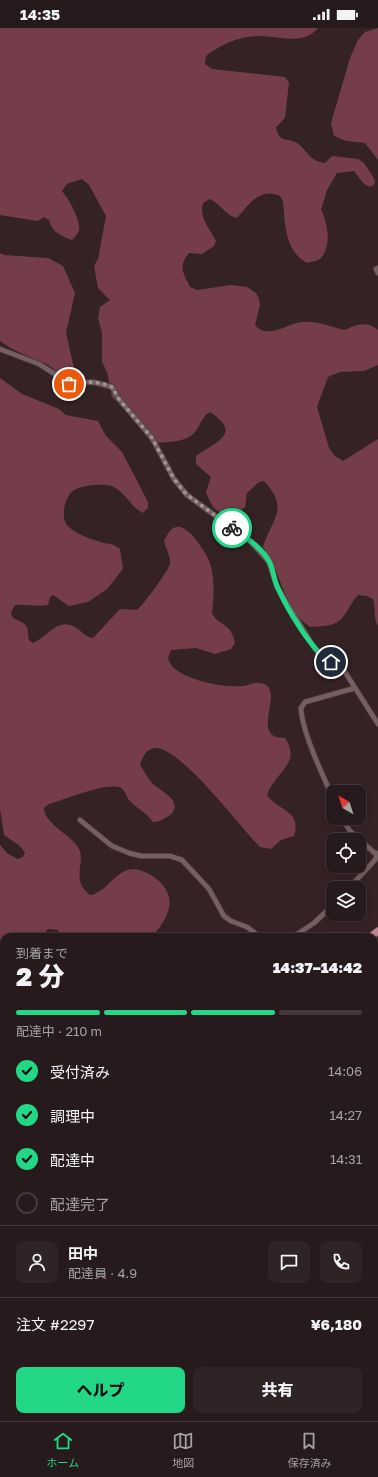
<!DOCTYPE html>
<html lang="ja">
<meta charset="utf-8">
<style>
body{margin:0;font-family:"Golos Text","Noto Sans JP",sans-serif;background:#2f2325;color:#f1f3f6;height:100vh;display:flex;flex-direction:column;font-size:15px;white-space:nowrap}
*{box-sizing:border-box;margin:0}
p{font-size:13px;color:#a4a1a3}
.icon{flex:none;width:22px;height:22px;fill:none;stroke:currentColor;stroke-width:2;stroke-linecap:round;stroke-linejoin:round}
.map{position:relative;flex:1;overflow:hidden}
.details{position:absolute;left:0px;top:905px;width:378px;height:488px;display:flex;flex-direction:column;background:#271a1c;border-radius:12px 12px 0 0;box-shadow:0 2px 6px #0003,0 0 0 1px #43383b}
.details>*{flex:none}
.needle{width:26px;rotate:321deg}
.fabs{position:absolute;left:326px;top:757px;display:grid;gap:8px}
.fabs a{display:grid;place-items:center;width:40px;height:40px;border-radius:8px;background:#271a1c;box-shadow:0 2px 6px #0003,0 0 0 1px #43383b;font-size:20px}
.pin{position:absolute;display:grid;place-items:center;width:34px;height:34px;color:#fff;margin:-17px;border:2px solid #fff;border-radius:50%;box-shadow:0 1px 4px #0007}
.courier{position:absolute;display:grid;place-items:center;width:40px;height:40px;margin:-20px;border:3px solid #22d887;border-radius:50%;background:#fff;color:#222;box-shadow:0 1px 5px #0007}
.summary em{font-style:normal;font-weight:800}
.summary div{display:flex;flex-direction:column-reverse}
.summary{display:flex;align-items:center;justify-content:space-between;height:68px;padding:0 16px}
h1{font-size:26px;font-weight:800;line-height:30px}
.bar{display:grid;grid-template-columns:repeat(4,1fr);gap:6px 4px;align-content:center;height:48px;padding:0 16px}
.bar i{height:5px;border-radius:3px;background:#43383b}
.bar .selected{background:#22d887}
.bar p{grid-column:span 4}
.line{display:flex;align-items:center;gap:10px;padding:0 16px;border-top:1px solid #43383b}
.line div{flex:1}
.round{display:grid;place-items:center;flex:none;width:42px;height:42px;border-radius:8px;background:#2f2325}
ol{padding:0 16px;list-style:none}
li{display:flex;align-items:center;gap:12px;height:44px}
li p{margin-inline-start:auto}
li .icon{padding:4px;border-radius:50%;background:#22d887;color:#111;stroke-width:4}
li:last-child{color:#a4a1a3}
li i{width:22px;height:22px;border:2px solid #43383b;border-radius:50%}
.button{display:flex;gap:8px;margin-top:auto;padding:8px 16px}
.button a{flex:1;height:46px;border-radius:8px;background:#22d887;color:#111;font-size:16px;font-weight:800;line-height:46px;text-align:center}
.button a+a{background:#2f2325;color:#f1f3f6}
.status{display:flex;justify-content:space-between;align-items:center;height:28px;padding:0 20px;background:#271a1c;direction:ltr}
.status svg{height:11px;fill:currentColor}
.dock{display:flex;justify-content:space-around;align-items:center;height:56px;border-top:1px solid #43383b;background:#271a1c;font-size:11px;color:#a4a1a3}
.dock a{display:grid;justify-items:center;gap:2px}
.dock .selected{color:#22d887}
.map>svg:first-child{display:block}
.green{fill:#753d49}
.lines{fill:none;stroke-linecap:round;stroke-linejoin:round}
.stream{stroke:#29030e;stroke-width:1.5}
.river{stroke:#29030e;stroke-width:10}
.street-casing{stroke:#4d3e41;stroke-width:6}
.secondary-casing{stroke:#4d3e41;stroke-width:8}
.primary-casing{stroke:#4d3e41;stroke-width:8}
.street{stroke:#755f63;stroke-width:4.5}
.secondary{stroke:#9a7179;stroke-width:7}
.primary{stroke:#c0838f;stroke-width:7}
.rail{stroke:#8a7b7d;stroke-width:1.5}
.done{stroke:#a29395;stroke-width:4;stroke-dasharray:0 7.2}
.route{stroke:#22d887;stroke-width:5}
</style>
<div class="status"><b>14:35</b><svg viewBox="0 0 49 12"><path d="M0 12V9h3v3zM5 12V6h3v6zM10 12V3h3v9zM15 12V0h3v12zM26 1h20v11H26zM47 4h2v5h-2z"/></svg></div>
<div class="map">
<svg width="378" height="1393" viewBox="0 0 378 1393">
<rect width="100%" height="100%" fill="#342225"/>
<path class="green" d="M0 0H318C303 18 279 8 260 8 240 8 222 16 206 28L205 36 212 41 285 49 289 55 285 90 276 99C279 116 287 109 297 115 308 123 309 133 325 135L332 128 358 131 364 135 375 152 374 157 370 159 364 156 354 143 337 145 327 162 321 182C328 194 332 220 320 231 317 233 311 234 307 235 285 223 285 196 283 173L280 168C259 159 249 177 237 190 226 188 221 176 210 171L204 174C197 187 210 201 216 213L214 218 202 226 189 225C178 239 183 244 190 259L197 262 231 257 247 259 256 265 259 271 260 277 255 297C268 312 286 296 302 294 317 292 331 299 345 302 357 296 367 293 378 302V337L364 343 340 344 328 349 317 379 329 420 335 428 343 433 378 411V598C373 590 376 580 373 571L367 568 358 567C351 574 349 582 343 589 336 599 321 598 310 599 289 584 284 562 275 541 272 533 267 526 263 519 272 490 290 481 264 453L259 454 247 465 245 479 234 488C216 486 212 480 206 464L211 449 196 436V428C216 414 243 406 210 384 201 389 201 397 195 404 186 415 165 414 152 415L126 382 112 369 107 344 102 334V305L98 290 100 279 110 272 98 260 94 238 98 231 106 188 89 157 82 151 67 156 62 163C69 171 78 188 79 198 80 204 76 208 72 212 61 208 51 203 49 192L44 189 38 193 0 187Z
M378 0V132L365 115 346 113 334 108 331 95 350 30 358 12 365 4Z
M0 225 4 227 48 230 63 238 75 265 66 305 74 340 73 347 69 350C60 349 55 341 48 337 32 329 14 324 0 313Z
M0 350 22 366 59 381 66 387 98 393 106 408 122 424 148 474V480L143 485C130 479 123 459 107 457 98 456 82 457 74 462 64 469 59 492 70 500 77 506 92 512 101 514 110 517 111 514 120 521L123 541 107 561 88 574 69 578 53 567 50 569 48 577C37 579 27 576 15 577L11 584C12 595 22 590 27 599 28 602 28 608 29 612L33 615C46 610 58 589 75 599 82 603 85 609 93 610L120 581 137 582C143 577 170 541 170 535 170 528 166 520 164 513 167 508 169 501 176 499 188 495 207 526 210 535 215 550 214 570 212 585 218 598 231 594 235 615L231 621 215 626 196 620 171 622 168 630C169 633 171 638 174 640 188 653 225 660 244 658 249 657 254 654 259 655 290 657 246 711 285 710 302 736 275 744 267 767 278 783 302 782 294 808L281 812 271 821 260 819C241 800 181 720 156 720 147 720 143 728 140 736 144 743 148 751 154 757 163 764 187 776 167 789 162 792 158 794 153 794 145 783 137 781 130 773 126 769 126 763 121 760 108 753 64 772 49 776L44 780C44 796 71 806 79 821 86 835 70 851 90 867 107 865 115 841 134 841 143 842 152 847 159 853 179 872 167 891 152 909H135L129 904 113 909H61L58 902 48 901 41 909H4V993L0 994V817L8 826 18 831 23 829 25 825 20 818 4 807 0 781Z
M374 1018H378V1267L374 1268Z
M374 1304H378V1393H358L357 1389H374Z"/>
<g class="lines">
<path class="stream" d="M0 1253 4 1249"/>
<path class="river" d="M0 1137 4 1135
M0 1184 4 1185
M217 1389 220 1393"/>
<defs>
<path id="street" d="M378 240 376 241 378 245
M0 321 39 336 69 355 93 354 112 359 118 370 152 410 174 451 187 467 251 514 269 534 277 559 315 621 323 630 345 644 378 696
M333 770C323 748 302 704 301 680L305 674 355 660
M342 790 350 803 378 828
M80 792 112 818 129 825 141 828H170L182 832 209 861 224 888 231 893 247 899 260 909
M349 860 375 832 378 825
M293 909 314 895 333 877
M374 959 378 957
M0 1035 4 1050
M0 1130 4 1128
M0 1191 4 1192
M0 1316 4 1317
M162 1389V1393"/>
<path id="secondary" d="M320 1389 327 1393
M40 1393 42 1389"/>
<path id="primary" d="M370 909 378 903
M0 1145 4 1143"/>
</defs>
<use href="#street" class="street-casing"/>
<use href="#secondary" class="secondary-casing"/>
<use href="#primary" class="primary-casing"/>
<use href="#street" class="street"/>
<use href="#secondary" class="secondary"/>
<use href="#primary" class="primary"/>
<path class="rail" d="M374 924 378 921
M0 1262 4 1258"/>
</g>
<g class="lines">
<path class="done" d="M69 356 93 354 104 356 112 359 118 370 152 410 174 451 186 466 232 500"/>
<path class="route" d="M232 500C245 509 263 520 270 535 273 542 274 551 277 558 286 579 312 624 331 634"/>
</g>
</svg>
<div class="fabs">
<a><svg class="needle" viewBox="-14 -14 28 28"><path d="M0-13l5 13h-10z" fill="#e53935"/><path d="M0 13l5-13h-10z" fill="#a4a1a3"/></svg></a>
<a><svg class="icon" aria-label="locate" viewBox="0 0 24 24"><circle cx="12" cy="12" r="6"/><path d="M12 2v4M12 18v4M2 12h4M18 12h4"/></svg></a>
<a><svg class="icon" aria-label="layers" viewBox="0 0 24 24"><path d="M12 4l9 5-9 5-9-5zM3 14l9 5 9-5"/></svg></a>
</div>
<div class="pin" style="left:69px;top:356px;background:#ea580c"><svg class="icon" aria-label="bag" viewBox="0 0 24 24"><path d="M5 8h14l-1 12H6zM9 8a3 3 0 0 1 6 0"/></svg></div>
<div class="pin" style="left:331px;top:634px;background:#1f2937"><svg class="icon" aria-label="home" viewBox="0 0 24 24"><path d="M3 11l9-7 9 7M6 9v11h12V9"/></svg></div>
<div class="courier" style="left:232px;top:500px"><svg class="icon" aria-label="bike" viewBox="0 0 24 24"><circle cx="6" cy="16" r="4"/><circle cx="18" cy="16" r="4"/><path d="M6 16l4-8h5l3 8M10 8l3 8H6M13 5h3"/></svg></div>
<section class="details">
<div class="summary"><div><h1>2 分</h1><p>到着まで</p></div><em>14:37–14:42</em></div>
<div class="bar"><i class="selected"></i><i class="selected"></i><i class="selected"></i><i></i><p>配達中 · 210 m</p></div>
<ol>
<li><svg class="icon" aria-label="check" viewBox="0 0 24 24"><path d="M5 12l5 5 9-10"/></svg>受付済み<p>14:06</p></li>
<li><svg class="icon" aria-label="check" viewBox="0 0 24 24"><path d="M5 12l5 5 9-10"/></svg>調理中<p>14:27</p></li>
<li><svg class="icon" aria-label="check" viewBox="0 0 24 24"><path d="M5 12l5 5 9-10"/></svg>配達中<p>14:31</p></li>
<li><i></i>配達完了</li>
</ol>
<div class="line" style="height:72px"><a class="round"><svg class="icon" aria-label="person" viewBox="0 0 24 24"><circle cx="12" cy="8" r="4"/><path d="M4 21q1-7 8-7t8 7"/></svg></a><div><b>田中</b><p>配達員 · 4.9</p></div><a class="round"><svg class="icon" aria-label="chat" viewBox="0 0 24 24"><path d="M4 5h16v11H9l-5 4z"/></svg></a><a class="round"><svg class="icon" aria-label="phone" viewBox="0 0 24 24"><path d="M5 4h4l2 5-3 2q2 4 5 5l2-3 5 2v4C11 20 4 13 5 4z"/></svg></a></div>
<div class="line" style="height:52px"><div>注文 #2297</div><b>¥6,180</b></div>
<div class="button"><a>ヘルプ</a><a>共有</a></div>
</section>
</div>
<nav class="dock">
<a class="selected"><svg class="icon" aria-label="home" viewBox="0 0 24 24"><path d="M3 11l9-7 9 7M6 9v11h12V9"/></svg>ホーム</a>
<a><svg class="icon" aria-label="map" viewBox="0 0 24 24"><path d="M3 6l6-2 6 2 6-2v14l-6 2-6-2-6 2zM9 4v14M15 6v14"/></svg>地図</a>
<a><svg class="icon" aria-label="saved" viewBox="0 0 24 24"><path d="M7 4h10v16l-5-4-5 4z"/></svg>保存済み</a>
</nav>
